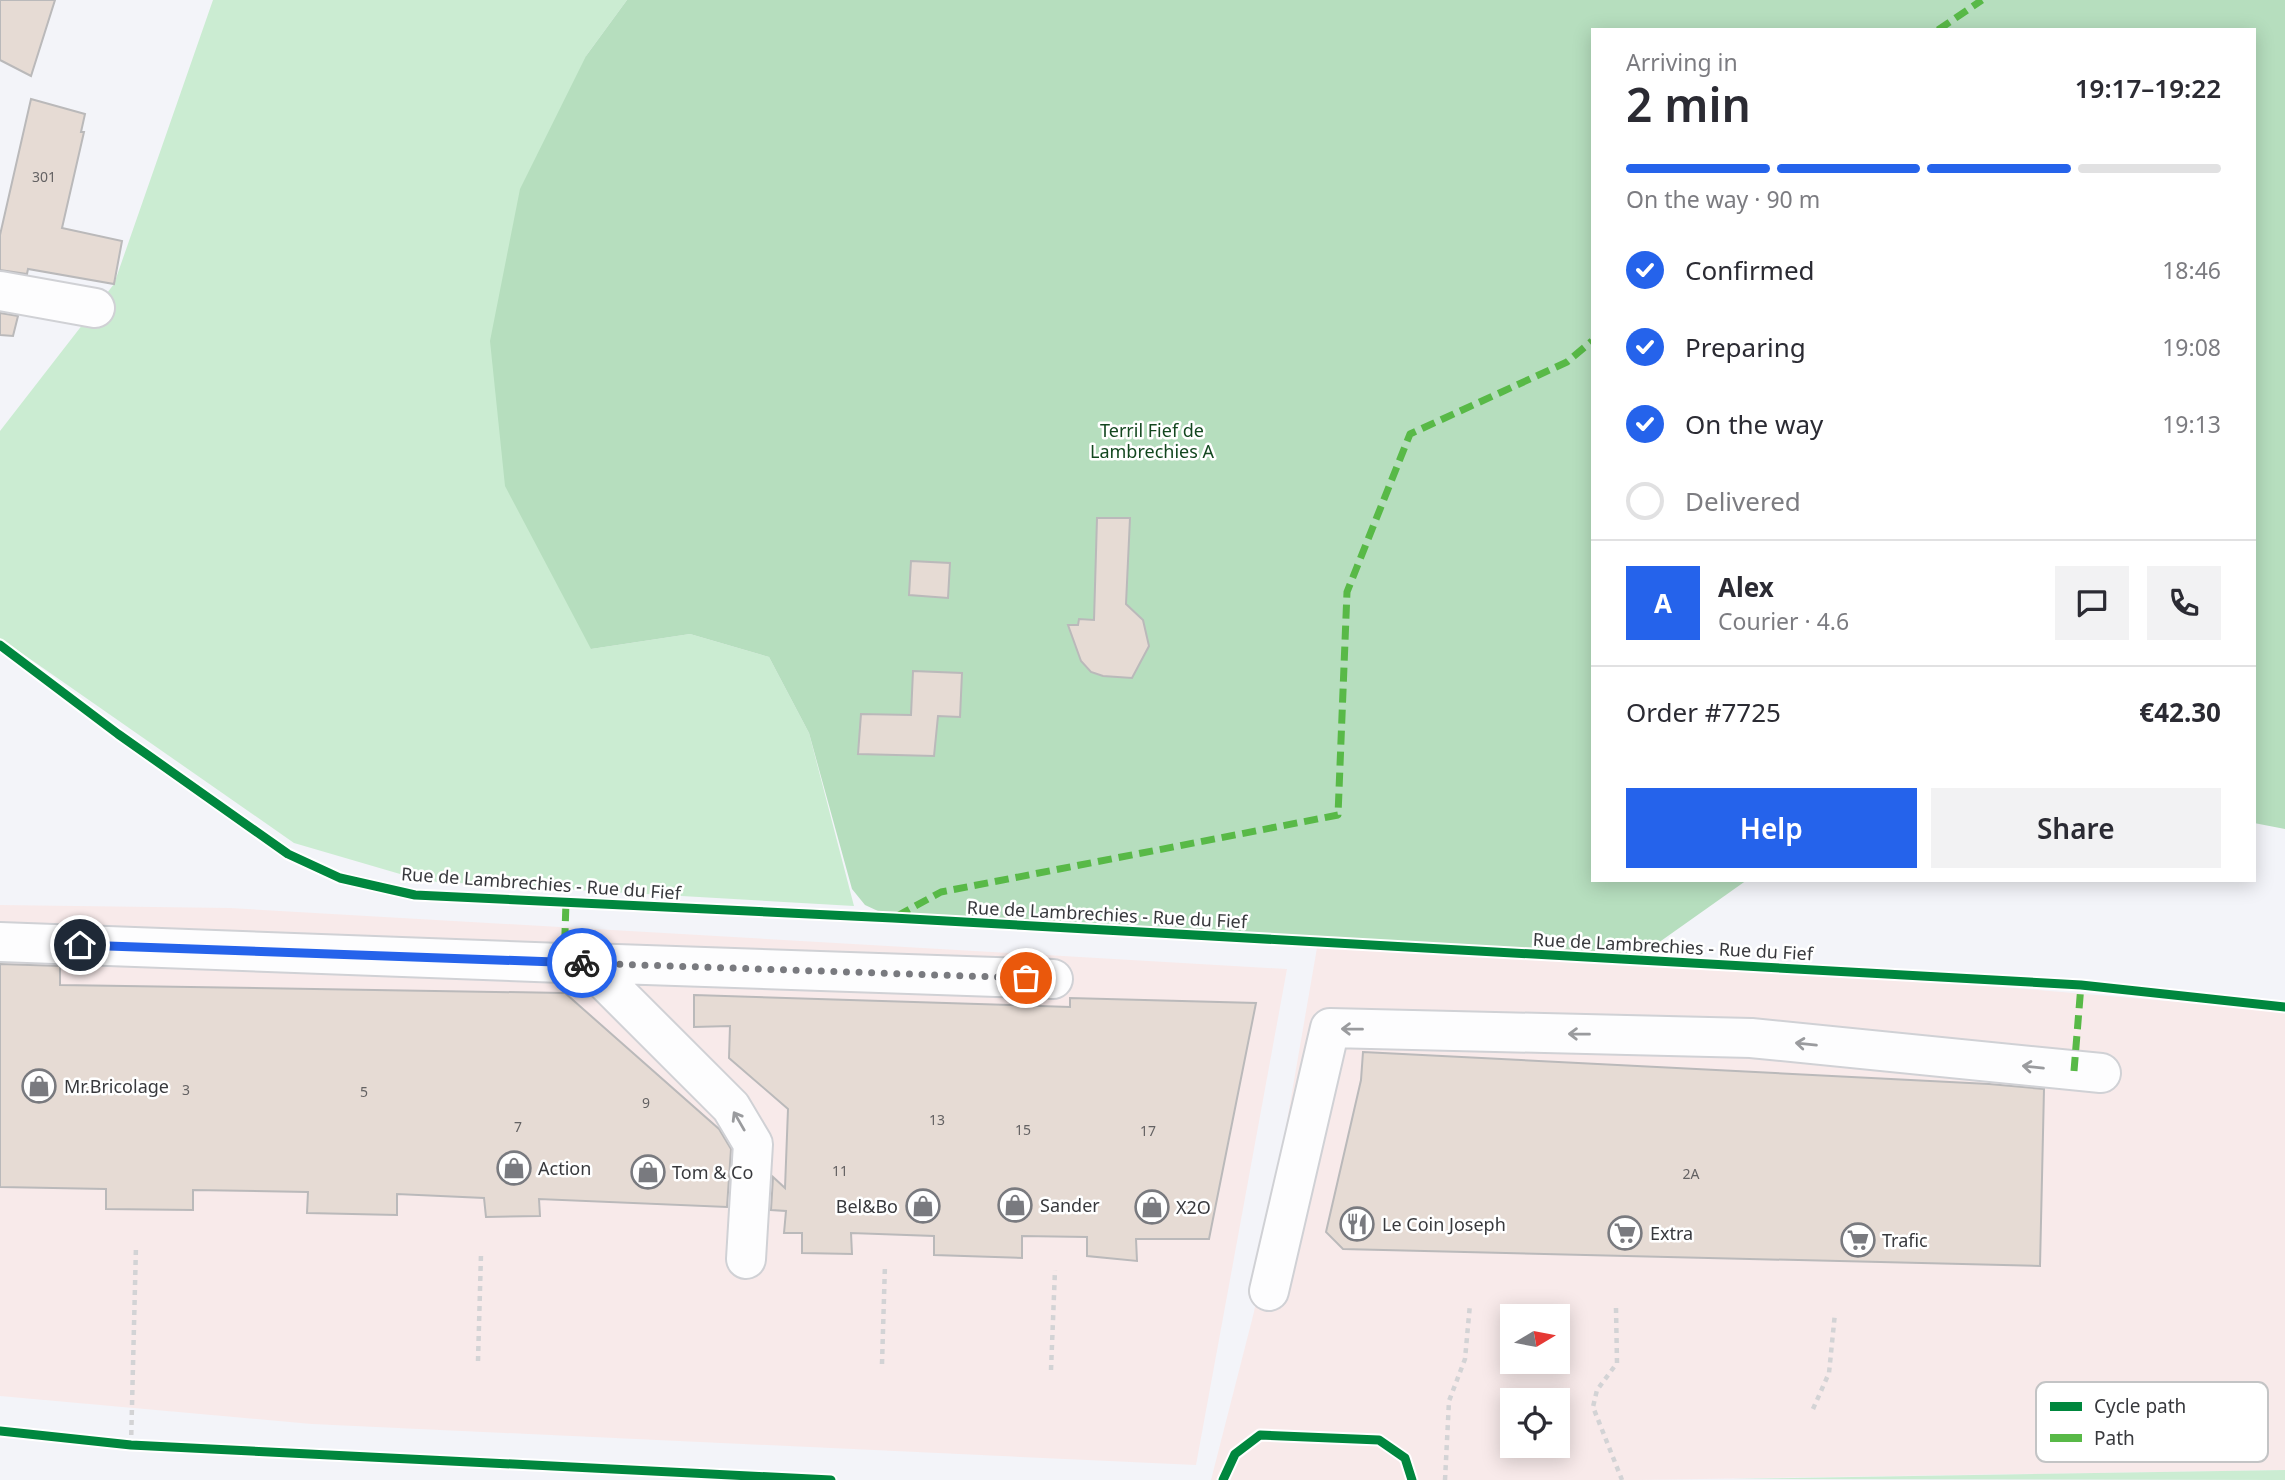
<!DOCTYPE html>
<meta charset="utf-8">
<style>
body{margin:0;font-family:"Noto Sans",sans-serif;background:#f2f2f3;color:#2b2b33;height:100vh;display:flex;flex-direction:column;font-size:26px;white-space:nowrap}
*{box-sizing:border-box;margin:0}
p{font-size:23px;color:#7c7c81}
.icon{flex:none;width:38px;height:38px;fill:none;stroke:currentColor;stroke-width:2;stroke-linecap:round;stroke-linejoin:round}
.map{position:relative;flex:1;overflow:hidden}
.drawer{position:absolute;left:1591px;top:28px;width:665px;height:854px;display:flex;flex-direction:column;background:#fff;border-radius:0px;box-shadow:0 4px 18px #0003}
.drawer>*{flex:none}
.needle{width:46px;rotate:80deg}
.controls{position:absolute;left:1500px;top:1304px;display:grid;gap:14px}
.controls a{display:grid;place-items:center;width:70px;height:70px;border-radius:0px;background:#fff;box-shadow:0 4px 18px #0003;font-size:35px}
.pin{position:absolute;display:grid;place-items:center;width:60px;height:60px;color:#fff;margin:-30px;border:4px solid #fff;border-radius:50%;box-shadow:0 2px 7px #0007}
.courier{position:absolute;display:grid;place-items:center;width:70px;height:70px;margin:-35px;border:5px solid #2563eb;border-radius:50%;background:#fff;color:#222;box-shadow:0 2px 9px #0007}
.summary em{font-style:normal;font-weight:600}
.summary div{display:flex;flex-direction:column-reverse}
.summary{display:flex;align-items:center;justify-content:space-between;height:119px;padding:0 35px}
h1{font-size:46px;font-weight:600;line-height:52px}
.bar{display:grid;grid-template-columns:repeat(4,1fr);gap:10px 7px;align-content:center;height:84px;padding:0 35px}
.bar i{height:9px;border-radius:5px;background:#e1e1e2}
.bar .selected{background:#2563eb}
.bar p{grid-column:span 4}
.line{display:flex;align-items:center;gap:18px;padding:0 35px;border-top:2px solid #e1e1e2}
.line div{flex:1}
.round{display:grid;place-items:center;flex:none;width:74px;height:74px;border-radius:0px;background:#f2f2f3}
ol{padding:0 35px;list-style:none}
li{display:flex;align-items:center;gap:21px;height:77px}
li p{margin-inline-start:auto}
li .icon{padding:7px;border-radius:50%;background:#2563eb;color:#fff;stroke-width:4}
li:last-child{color:#7c7c81}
li i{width:38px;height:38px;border:4px solid #e1e1e2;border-radius:50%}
.action{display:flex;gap:14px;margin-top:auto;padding:14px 35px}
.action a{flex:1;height:80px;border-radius:0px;background:#2563eb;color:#fff;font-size:28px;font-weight:600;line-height:80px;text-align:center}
.action a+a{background:#f2f2f3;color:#2b2b33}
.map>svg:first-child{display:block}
.commercial{fill:#f8eaea;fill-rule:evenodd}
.green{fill:#cbecd2}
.forest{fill:#b6debe}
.building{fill:#e6dbd4;stroke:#bab9ba;stroke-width:2}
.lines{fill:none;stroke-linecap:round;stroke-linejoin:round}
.minor-casing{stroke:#d0d1d5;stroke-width:42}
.path{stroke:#d3d3d5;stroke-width:4.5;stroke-dasharray:5 5;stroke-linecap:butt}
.minor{stroke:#fdfdfe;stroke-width:38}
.quiet{stroke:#58b947;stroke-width:7;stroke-dasharray:14 7;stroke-linecap:butt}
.cycleway-casing{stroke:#fff;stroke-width:13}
.cycleway{stroke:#00873e;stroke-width:9}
.oneway{stroke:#9a9b9e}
.done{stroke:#797a7f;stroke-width:7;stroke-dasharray:0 12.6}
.route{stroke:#2563eb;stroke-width:9}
.labels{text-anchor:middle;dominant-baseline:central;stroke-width:5;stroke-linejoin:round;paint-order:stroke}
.number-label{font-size:14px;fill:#646263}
.park-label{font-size:18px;fill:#13471f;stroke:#fff}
.street-label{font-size:18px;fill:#38393d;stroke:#fff}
.poi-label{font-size:18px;fill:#38393d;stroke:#fff;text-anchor:start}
.key{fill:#fff;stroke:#c3c4c5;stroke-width:2}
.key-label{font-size:19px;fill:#38393d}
</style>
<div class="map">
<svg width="2285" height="1480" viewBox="0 0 2285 1480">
<rect width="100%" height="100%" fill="#f3f4f9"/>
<path class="commercial" d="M0 905 230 908 1287 969 1196 1465 312 1424 0 1396Z
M1318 942 1765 967 2285 1011V1470L1637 1480H1211L1254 1312ZM1512 1316H1558V1362H1512ZM1512 1400H1558V1446H1512Z"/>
<path class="green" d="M213 0H627L586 56 591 649 690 634 769 657 809 733 854 906 424 881 294 843 0 638V431L114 284Z
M2285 1470V1480L1732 1479Z"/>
<path class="forest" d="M627 0H2285V829L2254 823V30H1592V880H1747L1634 960 893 918 865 905 852 889 809 733 769 657 690 634 591 649 505 486 490 341 520 189 586 56Z"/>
<path class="building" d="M0 0H55L31 76 0 60Z
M31 99 85 114 81 132H84L62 228 122 241 114 284 28 269 27 274 0 270V235Z
M0 313 18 316 13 336 0 335Z
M1097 518H1130L1126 604 1143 620 1149 646 1132 678 1103 676 1091 672 1081 661 1068 625H1078L1079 619 1094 620Z
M911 561 950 563 948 598 909 595Z
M913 671 962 673 960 717 938 716 934 756 858 754 861 714 911 715Z
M0 964 60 966V985L565 993 719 1129 731 1149 727 1207 539 1199 540 1216 486 1217 484 1198 397 1194V1215L307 1213 308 1192 193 1190V1210L106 1209V1189L0 1187Z
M694 995 1070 1007V998L1256 1003 1209 1239H1136L1137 1261 1087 1256V1237L1022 1236V1258L934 1255V1236L851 1233 852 1254 802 1253V1233H784L786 1211 771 1210 773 1177 785 1188 788 1109 729 1058 730 1026 694 1027Z
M1363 1052 1989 1084 2044 1089 2040 1266 1343 1249 1326 1232 1361 1080Z"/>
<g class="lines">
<defs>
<path id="minor" d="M0 291 95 308
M0 942 588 964 731 1107 753 1144 746 1259
M587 963 1053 979
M1269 1291 1330 1028 1751 1038 2101 1073"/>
</defs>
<use href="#minor" class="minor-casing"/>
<path class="path" d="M1616 1308 1617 1363 1597 1390 1593 1407 1622 1480
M478 1361 481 1254
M882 1364 885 1264
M1051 1370 1055 1270
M1813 1409 1829 1373 1835 1313
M131 1445 136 1246
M1445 1480 1449 1401 1465 1359 1470 1304"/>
<use href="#minor" class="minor"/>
<path class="quiet" d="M1938 30 1982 0
M897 916 941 892 1338 815 1347 592 1410 434 1567 362 1592 341
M564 963 566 902
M2074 1071 2081 985"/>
<defs>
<path id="cycleway" d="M0 645 118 734 288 854 340 878 415 895 893 918 2081 985 2285 1007
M0 1431 131 1445 831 1480
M1223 1480 1235 1454 1260 1435 1379 1440 1405 1458 1412 1480"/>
</defs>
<use href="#cycleway" class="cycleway-casing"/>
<use href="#cycleway" class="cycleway"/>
</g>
<defs><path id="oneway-shaft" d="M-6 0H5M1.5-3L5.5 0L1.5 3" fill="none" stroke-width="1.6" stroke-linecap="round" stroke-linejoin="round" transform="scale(1.75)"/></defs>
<g class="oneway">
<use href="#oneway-shaft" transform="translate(1352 1029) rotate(-179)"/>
<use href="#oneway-shaft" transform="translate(1579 1034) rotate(-179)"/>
<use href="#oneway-shaft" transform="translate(1806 1044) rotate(-174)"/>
<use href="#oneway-shaft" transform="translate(2033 1067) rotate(-174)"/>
<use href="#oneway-shaft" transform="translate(739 1121) rotate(-120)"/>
</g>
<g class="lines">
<path class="done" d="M582 963 1026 978"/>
<path class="route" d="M80 945 582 963"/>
</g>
<defs>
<symbol id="shop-ring" viewBox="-11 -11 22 22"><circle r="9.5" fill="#fff" stroke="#797a7f" stroke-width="1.5"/><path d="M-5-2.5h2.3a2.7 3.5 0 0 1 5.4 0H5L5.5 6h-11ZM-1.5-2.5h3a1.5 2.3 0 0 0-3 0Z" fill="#797a7f"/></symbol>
<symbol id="restaurant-ring" viewBox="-11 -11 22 22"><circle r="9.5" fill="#fff" stroke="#797a7f" stroke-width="1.5"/><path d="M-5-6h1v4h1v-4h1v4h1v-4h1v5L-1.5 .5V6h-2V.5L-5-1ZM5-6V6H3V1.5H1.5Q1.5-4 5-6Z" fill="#797a7f"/></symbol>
<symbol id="supermarket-ring" viewBox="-11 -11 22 22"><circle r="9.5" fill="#fff" stroke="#797a7f" stroke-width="1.5"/><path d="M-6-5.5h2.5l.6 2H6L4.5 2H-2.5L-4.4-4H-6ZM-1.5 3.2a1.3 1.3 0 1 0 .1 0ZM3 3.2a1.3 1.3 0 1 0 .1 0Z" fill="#797a7f"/></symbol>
</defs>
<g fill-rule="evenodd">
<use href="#shop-ring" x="20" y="1067" width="38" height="38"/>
<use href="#shop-ring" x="495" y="1149" width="38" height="38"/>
<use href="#shop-ring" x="629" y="1153" width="38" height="38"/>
<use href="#shop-ring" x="996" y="1186" width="38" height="38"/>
<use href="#shop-ring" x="904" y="1187" width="38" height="38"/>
<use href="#shop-ring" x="1133" y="1188" width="38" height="38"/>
<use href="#restaurant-ring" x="1338" y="1205" width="38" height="38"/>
<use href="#supermarket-ring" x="1606" y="1214" width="38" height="38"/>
<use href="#supermarket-ring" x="1839" y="1221" width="38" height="38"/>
</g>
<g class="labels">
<g class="number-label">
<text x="44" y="176">301</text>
<text x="186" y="1089">3</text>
<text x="364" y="1091">5</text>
<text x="646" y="1102">9</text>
<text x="937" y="1119">13</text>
<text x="518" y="1126">7</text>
<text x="1023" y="1129">15</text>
<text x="1148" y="1130">17</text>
<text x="840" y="1170">11</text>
<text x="1691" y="1173">2A</text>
</g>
<g class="park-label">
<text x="1152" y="430">Terril Fief de<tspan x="1152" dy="21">Lambrechies A</tspan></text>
</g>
<g class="street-label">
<text transform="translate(541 883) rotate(4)">Rue de Lambrechies - Rue du Fief</text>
<text transform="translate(1107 914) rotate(3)">Rue de Lambrechies - Rue du Fief</text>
<text transform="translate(1673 946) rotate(3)">Rue de Lambrechies - Rue du Fief</text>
</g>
<g class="poi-label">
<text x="64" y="1086">Mr.Bricolage</text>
<text x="538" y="1168">Action</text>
<text x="672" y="1172">Tom &amp; Co</text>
<text x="1040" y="1205">Sander</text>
<text x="898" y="1206" text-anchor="end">Bel&amp;Bo</text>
<text x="1176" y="1207">X2O</text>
<text x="1382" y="1224">Le Coin Joseph</text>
<text x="1650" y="1233">Extra</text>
<text x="1882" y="1240">Trafic</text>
</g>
</g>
<rect x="2036" y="1382" width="232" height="80" rx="10" class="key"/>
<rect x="2050" y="1402" width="32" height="9" fill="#00873e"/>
<rect x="2050" y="1434" width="32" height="8" fill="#58b947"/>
<g class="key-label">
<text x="2094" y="1413">Cycle path</text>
<text x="2094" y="1445">Path</text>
</g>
</svg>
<div class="controls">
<a><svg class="needle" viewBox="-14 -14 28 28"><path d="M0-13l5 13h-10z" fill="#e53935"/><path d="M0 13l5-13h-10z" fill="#7c7c81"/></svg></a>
<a><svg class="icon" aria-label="locate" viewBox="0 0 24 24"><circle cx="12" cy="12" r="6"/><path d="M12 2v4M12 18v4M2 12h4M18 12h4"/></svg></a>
</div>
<div class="pin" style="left:1026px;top:978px;background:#ea580c"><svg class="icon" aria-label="bag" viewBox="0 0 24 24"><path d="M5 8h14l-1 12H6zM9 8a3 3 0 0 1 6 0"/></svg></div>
<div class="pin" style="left:80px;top:945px;background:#1f2937"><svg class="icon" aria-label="home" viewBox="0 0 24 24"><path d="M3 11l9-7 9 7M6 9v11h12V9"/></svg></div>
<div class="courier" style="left:582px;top:963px"><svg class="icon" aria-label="bike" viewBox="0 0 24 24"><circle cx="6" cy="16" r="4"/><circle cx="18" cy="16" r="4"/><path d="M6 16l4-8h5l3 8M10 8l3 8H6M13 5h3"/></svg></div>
<section class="drawer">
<div class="summary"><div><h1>2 min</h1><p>Arriving in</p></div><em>19:17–19:22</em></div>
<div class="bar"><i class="selected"></i><i class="selected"></i><i class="selected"></i><i></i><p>On the way · 90 m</p></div>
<ol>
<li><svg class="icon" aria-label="check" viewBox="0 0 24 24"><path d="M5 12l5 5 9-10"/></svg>Confirmed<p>18:46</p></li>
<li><svg class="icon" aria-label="check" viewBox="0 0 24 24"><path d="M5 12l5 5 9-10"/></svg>Preparing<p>19:08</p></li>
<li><svg class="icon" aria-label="check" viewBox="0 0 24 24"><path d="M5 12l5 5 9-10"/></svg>On the way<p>19:13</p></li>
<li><i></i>Delivered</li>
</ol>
<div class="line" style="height:126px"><b class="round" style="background:#2563eb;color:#fff">A</b><div><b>Alex</b><p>Courier · 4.6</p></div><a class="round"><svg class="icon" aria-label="chat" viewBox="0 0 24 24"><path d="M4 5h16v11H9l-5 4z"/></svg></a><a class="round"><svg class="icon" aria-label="phone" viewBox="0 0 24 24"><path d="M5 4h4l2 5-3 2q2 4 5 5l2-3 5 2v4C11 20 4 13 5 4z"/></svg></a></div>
<div class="line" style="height:91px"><div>Order #7725</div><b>€42.30</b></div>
<div class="action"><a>Help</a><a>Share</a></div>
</section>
</div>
